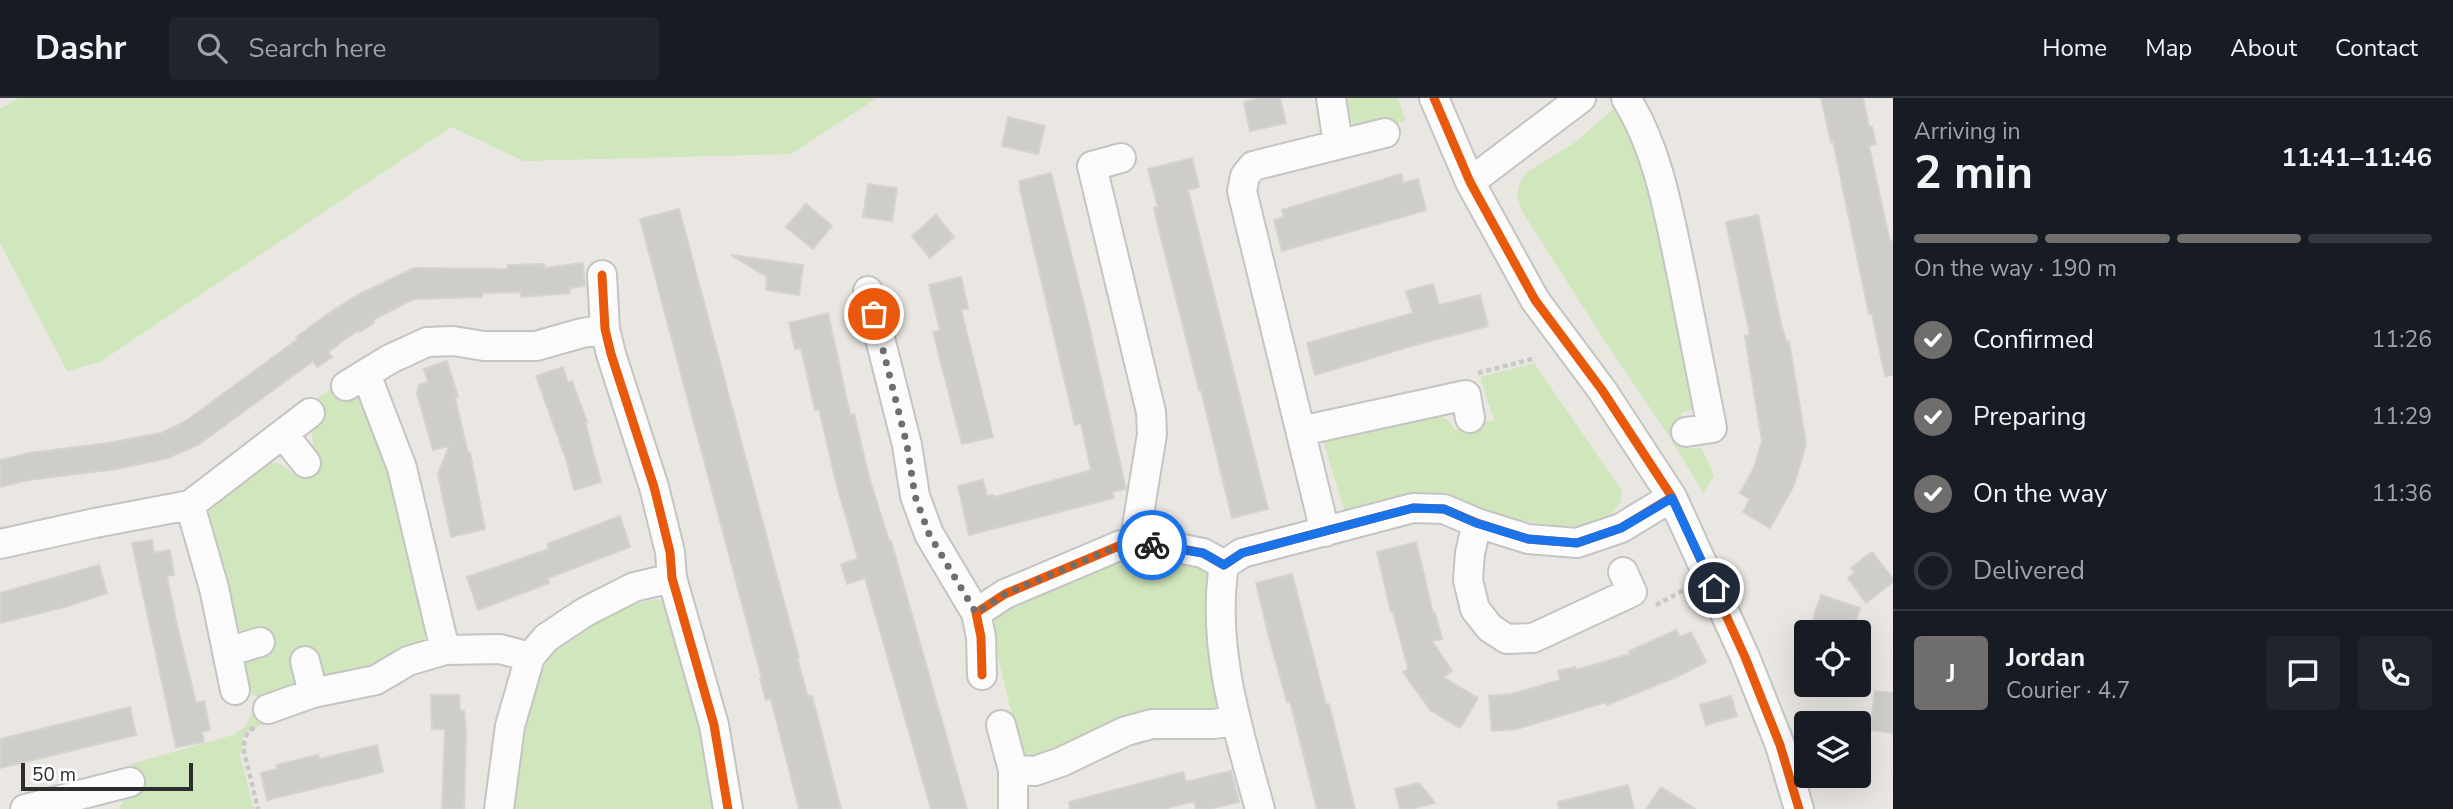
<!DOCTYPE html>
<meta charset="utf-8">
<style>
body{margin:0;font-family:"Nunito Sans",sans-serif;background:#20242c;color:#f1f3f6;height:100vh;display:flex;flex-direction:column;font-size:26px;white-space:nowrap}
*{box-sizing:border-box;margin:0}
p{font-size:23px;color:#9ea1a6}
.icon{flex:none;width:38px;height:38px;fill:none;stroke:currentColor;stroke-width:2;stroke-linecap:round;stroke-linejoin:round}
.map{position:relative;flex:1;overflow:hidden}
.panel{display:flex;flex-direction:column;background:#171b24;width:560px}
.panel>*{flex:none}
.tools{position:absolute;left:1794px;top:522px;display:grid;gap:14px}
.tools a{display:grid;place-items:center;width:77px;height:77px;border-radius:7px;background:#171b24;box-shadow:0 7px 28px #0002;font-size:35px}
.scale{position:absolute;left:21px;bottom:18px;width:172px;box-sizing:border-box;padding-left:7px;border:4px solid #2d2d2d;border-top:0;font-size:19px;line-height:24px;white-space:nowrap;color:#2d2d2d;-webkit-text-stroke:5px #fff;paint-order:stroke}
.pin{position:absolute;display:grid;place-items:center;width:60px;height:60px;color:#fff;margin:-30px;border:4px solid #fff;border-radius:50%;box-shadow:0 2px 7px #0007}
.courier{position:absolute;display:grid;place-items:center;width:70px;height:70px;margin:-35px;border:5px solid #1a73e8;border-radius:50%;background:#fff;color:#222;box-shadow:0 2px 9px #0007}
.overview em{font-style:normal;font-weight:700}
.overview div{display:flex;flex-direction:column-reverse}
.overview{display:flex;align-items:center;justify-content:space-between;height:119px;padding:0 21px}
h1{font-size:46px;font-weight:700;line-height:52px}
.bar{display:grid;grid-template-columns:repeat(4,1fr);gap:10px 7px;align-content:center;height:84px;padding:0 21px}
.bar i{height:9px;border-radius:5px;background:#363941}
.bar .current{background:#6f6e6c}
.bar p{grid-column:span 4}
.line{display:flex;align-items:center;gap:18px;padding:0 21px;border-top:2px solid #363941}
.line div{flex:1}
.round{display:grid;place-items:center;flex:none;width:74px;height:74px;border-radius:7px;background:#20242c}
ol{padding:0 21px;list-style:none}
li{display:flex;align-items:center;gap:21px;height:77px}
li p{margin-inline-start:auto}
li .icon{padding:7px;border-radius:50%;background:#6f6e6c;color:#fff;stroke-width:4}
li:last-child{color:#9ea1a6}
li i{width:38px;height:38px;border:4px solid #363941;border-radius:50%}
header{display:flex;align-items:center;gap:42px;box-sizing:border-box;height:98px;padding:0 35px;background:#171b24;border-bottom:2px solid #363941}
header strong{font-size:33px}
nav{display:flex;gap:38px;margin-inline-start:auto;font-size:24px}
.search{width:490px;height:63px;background:#20242c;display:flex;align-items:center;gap:18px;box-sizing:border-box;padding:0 24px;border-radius:7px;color:#9ea1a6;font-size:26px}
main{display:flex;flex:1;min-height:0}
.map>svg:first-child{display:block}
.green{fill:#d0e6bc}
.building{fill:#cfcdc9;stroke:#d5d3cf;stroke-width:2}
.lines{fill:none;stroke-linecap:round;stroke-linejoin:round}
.minor-casing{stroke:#c4c4c3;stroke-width:32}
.path{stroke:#c8c8c8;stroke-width:4.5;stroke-dasharray:5 3.5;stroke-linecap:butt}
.minor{stroke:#fcfbfb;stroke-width:28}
.cycleway-casing{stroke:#fff;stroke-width:13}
.cycleway{stroke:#e8590c;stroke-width:9}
.done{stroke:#6f6e6c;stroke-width:7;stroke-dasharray:0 12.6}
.route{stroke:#1a73e8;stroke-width:9}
</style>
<header>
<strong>Dashr</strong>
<div class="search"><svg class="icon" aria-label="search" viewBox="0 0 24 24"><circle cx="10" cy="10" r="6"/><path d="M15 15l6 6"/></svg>Search here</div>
<nav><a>Home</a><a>Map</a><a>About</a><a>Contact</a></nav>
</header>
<main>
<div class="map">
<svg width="1893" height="711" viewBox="0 0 1893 711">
<rect width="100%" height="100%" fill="#eae7e2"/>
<path class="green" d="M19 0H877L791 56 524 63 451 29 100 264 67 273 0 145V11Z
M1342 0H1398L1405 22C1387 29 1372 34 1354 28L1346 13Z
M1616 9 1645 58 1696 311 1681 315 1687 350H1702L1714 378 1703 395 1671 341 1606 245 1522 113 1517 97 1520 84 1526 75 1574 45Z
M1534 265 1622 393 1621 404 1612 416 1603 422 1583 428 1565 430 1509 420 1480 410 1457 405 1345 414 1323 342 1427 316C1441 318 1448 319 1455 332L1494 322 1480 279Z
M335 288 348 299 362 300 389 365 427 532 423 545 376 572 326 580 320 573 297 587 265 618V625L244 636 240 657 254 711H119L124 699 138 691 131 666 233 637 246 628 259 601 248 593 244 560 251 534 237 532 233 526 207 420C209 399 252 376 269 364L281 366 294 376 318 359 313 348 312 335 315 324 310 305Z
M1146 456 1202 469 1207 478 1211 542 1221 600 1218 611 1044 659H1028L1021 651 1010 609 994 542 993 522 1002 512 1122 461Z
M657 501 666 506 716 676 718 711H514C519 668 528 577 560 547 570 537 584 530 597 523 617 513 634 505 657 501Z"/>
<path class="building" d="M1260 0H1280L1286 25 1250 33 1244 4Z
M1821 0H1863L1869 29H1872L1876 46 1869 48 1890 144 1893 143V277L1885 278 1872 216H1869L1833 43 1831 44Z
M1008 19 1045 28 1038 56 1002 48Z
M1192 60 1199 89 1188 92 1268 411 1232 420 1201 292H1199L1160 136 1154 110 1158 109 1148 71Z
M1051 75 1088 223 1126 391 1112 394 1114 400 969 437 958 388 983 382 987 398 994 397 995 399 1091 372 1081 325 1075 327 1020 91V83Z
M1401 76 1403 85 1418 81 1426 112 1282 153 1274 122 1284 119 1282 112Z
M868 86 897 90 892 123 863 119Z
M806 106 832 128 813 151 786 129Z
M679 111 799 560H797L808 599 812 598 841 711H799L771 601 766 602 760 581H762L640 121Z
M936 117 954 139 930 160 912 138Z
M1758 117 1782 230 1787 245 1789 244 1806 346 1794 387 1770 430 1743 414 1750 401 1740 395 1754 370 1762 343 1745 238 1750 237 1726 124Z
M731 157 803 167 799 197 766 192 767 179Z
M583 165 585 188 570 190V195L521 199V194L483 195 482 199 413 201 373 222 374 225 359 234 358 232 328 254 332 259 317 269 313 263 198 347 168 360 117 371 29 382 0 389V362L29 355 108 345 161 335 186 323 298 241 296 239 332 213 358 197 414 170 508 171V167L544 166V170Z
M961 179 968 210 961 212 993 339 962 346 933 234 940 232 929 187Z
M1433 186 1439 207 1480 197 1488 228 1415 247 1315 277 1307 245 1413 215 1406 193Z
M828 215 850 317 854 316 869 379 889 443H891L967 711H931L865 480 847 486 841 466 858 461 837 388 819 311 815 312 801 250 795 251 789 225Z
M447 263 458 299 455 300 468 355H470L485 431 451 439 438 376 449 348 433 352 417 295 419 287 428 284 424 271Z
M563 269 568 285 572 283 587 324H585L601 384 574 392 567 364 536 278Z
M620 418 630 449 548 480 549 485 478 512 467 479 549 451 547 446Z
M152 442 154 455 170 452 174 477 167 478 176 523 196 605 204 603 210 632 202 634 204 644 176 649 132 445Z
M1416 444 1433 515H1435L1442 541 1432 543 1452 573 1443 579 1478 600 1460 630 1430 612 1403 574 1408 571 1393 513 1391 514 1377 454Z
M1872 454 1893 481V484L1866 505 1848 480 1855 475 1851 470Z
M99 467 107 495 65 509 0 525V495Z
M1292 476 1326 606H1329L1355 711H1317L1290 603 1287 604 1269 539 1256 485Z
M1821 497 1860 510 1852 534H1821L1810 530Z
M1676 532 1680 539 1691 534 1706 564 1674 580 1607 607 1606 604 1517 631 1492 633 1489 598 1511 596 1560 582 1558 573 1575 569 1576 572 1630 556 1629 553Z
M1875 593 1893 595V635L1870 632Z
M431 597H459L460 613H464L466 634 464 711H442L445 631H432Z
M1731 598 1737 618 1706 627 1700 607Z
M130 609 136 637 0 670V641Z
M377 647 383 674 267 702 261 675 277 671 276 667 318 657 319 661Z
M1231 673 1239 704 1209 711H1196L1194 703 1164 711H1070L1069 704 1183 674 1186 684Z
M1419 685 1435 705 1410 711H1400L1395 691Z
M1628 687 1634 711H1559L1558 704Z
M1661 689 1695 711H1646Z"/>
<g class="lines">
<defs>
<path id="minor" d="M1331 0 1338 46
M1434 0 1470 84 1535 202 1602 292 1672 399 1745 559 1780 647 1799 711
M1626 0C1659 53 1669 117 1682 178 1692 228 1702 279 1712 330L1686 334
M1121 60 1092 68 1151 314 1152 336 1134 447
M1470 84 1581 0
M602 177 605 231 611 256 654 389 670 454 672 480 714 627 728 711
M868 193 907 347 915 398 929 436 976 515
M366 276 402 370 445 552
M346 288 390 261 427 244 453 243 484 248H536L582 235 605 231
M1301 333 1466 297 1470 320
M283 336 306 365
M190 407 214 490 235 592
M1477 425 1470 455 1468 482 1475 511 1490 530 1507 541 1533 540 1632 494 1623 474
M1325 434 1242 93 1245 78 1253 68 1385 35
M0 446 95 425 190 407 310 315
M1224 467C1211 549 1238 632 1260 711
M227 554 260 544
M305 563 313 595
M982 577 981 539 976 515 1005 496 1121 447H1162L1203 455 1224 467 1242 455 1413 410 1444 411 1477 425 1528 441 1577 445 1621 430 1672 399
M268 611 313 595 376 582 408 563 445 552 500 551 530 559
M1001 627 1013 672V711
M1013 672 1035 673 1061 664 1126 633 1152 626H1213L1236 623
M25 711 130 684
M499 711 510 628 530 559 546 540 585 514 634 489 672 480"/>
</defs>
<use href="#minor" class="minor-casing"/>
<path class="path" d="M1478 275 1536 260
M1656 507 1684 492
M254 629 247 636 243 649 258 711"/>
<use href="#minor" class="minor"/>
<defs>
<path id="cycleway" d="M1434 0 1470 84 1535 202 1602 292 1672 399 1745 559 1780 647 1799 711
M602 177 605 231 611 256 654 389 670 454 672 480 714 627 728 711
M982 577 981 539 976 515 1005 496 1121 447H1162L1203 455 1224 467 1242 455 1413 410 1444 411 1477 425 1528 441 1577 445 1621 430 1672 399"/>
</defs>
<use href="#cycleway" class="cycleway-casing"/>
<use href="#cycleway" class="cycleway"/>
</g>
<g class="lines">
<path class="done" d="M874 216 907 347 915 398 929 436 976 515 1005 496 1121 447H1152"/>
<path class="route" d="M1152 447 1203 455 1224 467 1242 455 1413 410 1444 411 1476 425 1528 441 1577 445 1621 430 1672 400 1714 490"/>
</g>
</svg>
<div class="tools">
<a><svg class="icon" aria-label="locate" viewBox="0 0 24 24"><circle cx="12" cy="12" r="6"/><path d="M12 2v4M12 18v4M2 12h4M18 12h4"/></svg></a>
<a><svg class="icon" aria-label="layers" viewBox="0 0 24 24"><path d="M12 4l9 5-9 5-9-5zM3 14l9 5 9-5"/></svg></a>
</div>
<div class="scale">50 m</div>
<div class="pin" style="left:874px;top:216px;background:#ea580c"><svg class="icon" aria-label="bag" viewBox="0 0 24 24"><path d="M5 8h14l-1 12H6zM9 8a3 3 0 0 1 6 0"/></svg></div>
<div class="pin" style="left:1714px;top:490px;background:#1f2937"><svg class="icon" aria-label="home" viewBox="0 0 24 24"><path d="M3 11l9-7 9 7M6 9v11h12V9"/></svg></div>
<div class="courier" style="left:1152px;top:447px"><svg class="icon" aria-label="bike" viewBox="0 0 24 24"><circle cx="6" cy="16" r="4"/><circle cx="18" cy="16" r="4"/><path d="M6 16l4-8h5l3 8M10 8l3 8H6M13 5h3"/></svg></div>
</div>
<section class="panel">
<div class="overview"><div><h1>2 min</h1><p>Arriving in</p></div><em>11:41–11:46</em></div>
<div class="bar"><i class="current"></i><i class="current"></i><i class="current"></i><i></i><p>On the way · 190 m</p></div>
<ol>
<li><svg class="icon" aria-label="check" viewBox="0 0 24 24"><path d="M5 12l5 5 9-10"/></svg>Confirmed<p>11:26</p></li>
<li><svg class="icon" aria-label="check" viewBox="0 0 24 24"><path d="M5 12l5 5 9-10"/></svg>Preparing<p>11:29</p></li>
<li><svg class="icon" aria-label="check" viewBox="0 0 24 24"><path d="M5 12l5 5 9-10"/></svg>On the way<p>11:36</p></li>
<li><i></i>Delivered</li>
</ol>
<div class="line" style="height:126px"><b class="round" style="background:#6f6e6c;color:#fff">J</b><div><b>Jordan</b><p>Courier · 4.7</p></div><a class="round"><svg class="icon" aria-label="chat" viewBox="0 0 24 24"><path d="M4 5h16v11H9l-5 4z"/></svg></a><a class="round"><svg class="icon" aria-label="phone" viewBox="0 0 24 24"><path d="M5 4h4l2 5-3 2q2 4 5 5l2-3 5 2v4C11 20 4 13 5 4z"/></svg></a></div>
</section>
</main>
